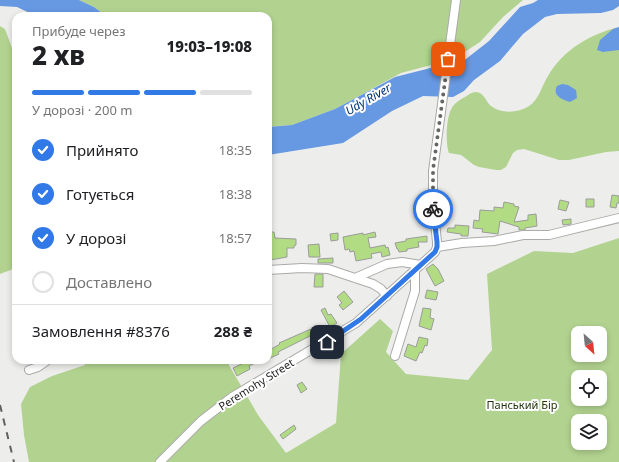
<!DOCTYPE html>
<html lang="uk">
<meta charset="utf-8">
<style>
body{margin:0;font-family:"Noto Sans",sans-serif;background:#f2f2f2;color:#202124;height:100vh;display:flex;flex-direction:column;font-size:15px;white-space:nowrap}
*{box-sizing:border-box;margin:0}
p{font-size:13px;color:#757577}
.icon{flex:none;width:22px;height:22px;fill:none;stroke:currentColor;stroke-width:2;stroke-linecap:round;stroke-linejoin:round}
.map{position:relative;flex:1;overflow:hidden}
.drawer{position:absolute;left:12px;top:12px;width:260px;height:352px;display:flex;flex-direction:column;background:#fff;border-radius:12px;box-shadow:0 2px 6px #0003}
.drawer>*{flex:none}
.needle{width:26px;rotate:153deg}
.tools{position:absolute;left:571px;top:326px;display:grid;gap:8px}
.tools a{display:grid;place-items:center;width:36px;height:36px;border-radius:8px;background:#fff;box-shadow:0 2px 6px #0003;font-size:20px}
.pin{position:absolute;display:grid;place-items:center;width:34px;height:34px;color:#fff;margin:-17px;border-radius:8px;box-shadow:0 2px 6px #0006}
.courier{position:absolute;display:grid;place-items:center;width:40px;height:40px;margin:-20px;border:3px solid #3179e6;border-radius:50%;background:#fff;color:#222;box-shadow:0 1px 5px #0007}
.headline em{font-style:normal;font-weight:800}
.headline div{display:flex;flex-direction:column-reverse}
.headline{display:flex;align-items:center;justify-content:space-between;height:68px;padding:0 20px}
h1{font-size:26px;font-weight:800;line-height:30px}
.bar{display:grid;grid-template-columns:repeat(4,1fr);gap:6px 4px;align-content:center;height:48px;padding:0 20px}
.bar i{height:5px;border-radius:3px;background:#e0e0e0}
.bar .current{background:#3179e6}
.bar p{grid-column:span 4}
.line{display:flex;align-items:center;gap:10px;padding:0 20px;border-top:1px solid #e0e0e0}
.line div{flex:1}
ol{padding:0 20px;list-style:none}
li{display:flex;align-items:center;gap:12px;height:44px}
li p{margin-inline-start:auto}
li .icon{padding:4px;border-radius:50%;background:#3179e6;color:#fff;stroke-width:4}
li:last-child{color:#757577}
li i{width:22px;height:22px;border:2px solid #e0e0e0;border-radius:50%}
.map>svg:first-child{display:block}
.green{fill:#b2d390;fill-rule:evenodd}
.water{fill:#6798e2}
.building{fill:#b2dc84;stroke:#9b9c99}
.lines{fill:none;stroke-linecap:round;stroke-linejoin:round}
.minor-casing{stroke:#aaaba8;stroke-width:10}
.minor{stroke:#fff;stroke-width:8}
.rail{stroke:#5f605f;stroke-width:2;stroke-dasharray:7 7;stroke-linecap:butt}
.done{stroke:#666765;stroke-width:4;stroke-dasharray:0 7.2}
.route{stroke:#3179e6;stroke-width:5}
.labels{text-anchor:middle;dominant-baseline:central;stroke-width:4;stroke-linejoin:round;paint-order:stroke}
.street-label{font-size:11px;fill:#1d1e1d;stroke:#fff}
.park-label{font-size:11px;fill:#23330f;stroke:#fff}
.water-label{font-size:12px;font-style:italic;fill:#033274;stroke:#fff}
</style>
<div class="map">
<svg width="619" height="462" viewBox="0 0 619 462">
<rect width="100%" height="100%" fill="#edeeeb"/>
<path class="green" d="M79 0H523L503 17 480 42 454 59 401 73 335 109 292 125 268 127V16H106L94 7Z
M0 26 5 29 16 59V268L0 274Z
M619 27V151L606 152 569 160H559L524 149 517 150 513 153 506 167 501 170H496L479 167 474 165 461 155 449 153C445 143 446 115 453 106 456 102 461 99 465 97 468 95 472 92 476 92 484 92 486 102 491 106 501 114 518 113 529 106 539 100 542 85 548 76 563 50 590 34 619 27Z
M619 238V462H29L24 435 21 404 30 387 52 376 85 365 83 360H226L258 415 286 453 336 423 341 354 380 319 393 331 386 352 406 374 468 380 492 350 487 274 534 251 573 253ZM578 333H600V355H578ZM578 377H600V399H578ZM578 421H600V443H578Z"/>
<path class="water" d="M0 0H79L94 7 106 16H36L17 7 0 6Z
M538 0H619V6L613 10 601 13 557 14 545 17 523 34 500 61 474 80 464 91 453 97 423 96 392 111 343 143 268 155V127L292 125 335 109 395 77 466 59 489 41 520 7 533 3Z
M619 27V50L603 52 597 50 600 40 613 29Z
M562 84 568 85 576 90 577 98 570 102C562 99 552 96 557 86Z"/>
<path class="building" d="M612 195 619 196V203H617L616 208 610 207Z
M586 199H594V207H586Z
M560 200 569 202 566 211 558 209Z
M504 202 514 204V206L519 207 514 222 528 220V215L536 214 537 226 525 228V230H519V227L500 221 498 234 482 232 483 229 473 228 474 220 479 221 480 210 494 211V207L503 208Z
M571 219V224L563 225 562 220Z
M455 225 469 226 468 236H461V234L447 232 448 228H455Z
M268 232H274L275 238 296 239V245L294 246V248H287V257L270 260Z
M375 232 376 237 368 238 370 248 385 245 386 248 388 247 390 255 382 257 381 252 371 254 372 258 356 261 354 251 350 252 349 249 345 250 343 237 363 233V235Z
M338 233V240L331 241 330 234Z
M427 236V242H418L419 247 407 249V251L399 252 398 249H397L395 243 406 241V239Z
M319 244 320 257H309L308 245Z
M333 258V263H318V259Z
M433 264 438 269 444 281 435 286 426 269Z
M315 274H323V287H314Z
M427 290 438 292 436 300 425 298Z
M344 291 353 302 343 310 339 305 342 303 337 297Z
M325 308 328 315 331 314 337 323 330 327 321 310Z
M423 308 431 309 430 318 434 319 431 330 419 326Z
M311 329 314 334 278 352 279 354 268 359V351L280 344 279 343Z
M419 337 428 339 427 346 425 345 422 353 420 352 416 361 404 356 408 344 416 347Z
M250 360H261L249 366 250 369 237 376 233 368Z
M302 382 307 389 301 393 297 385Z
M294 425 296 429 283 439 280 435Z"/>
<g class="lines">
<defs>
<path id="minor" d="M437 247 462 243 494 241 523 235H549L619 218
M268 270 302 268 328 269 373 284 381 289 387 296
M355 278 387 264 402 262 421 265
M395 356 415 291V271
M29 370 38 367 48 360
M160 462 201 421 232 397 356 323 435 252 437 247V242L433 202V171L456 0"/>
</defs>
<use href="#minor" class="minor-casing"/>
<use href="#minor" class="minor"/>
<path class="rail" d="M0 405 14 462"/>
</g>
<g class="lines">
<path class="done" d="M433 209V170L448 59"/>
<path class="route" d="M327 342 361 319 435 252 437 247V242L433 209"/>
</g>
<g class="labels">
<g class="street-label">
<text transform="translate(256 384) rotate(-32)">Peremohy Street</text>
</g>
<g class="park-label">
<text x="522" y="404">Панський Бір</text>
</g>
<g class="water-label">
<text transform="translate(368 99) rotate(-30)">Udy River</text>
</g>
</g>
</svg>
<div class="tools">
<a><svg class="needle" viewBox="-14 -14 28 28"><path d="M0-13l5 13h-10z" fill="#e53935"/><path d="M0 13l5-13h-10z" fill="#757577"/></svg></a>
<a><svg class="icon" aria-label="locate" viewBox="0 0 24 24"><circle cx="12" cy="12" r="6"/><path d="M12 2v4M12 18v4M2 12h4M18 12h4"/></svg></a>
<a><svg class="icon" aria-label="layers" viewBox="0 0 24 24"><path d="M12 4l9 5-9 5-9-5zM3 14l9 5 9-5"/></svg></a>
</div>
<div class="pin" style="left:448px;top:59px;background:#ea580c"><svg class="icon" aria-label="bag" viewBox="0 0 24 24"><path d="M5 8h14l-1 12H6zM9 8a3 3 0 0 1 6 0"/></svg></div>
<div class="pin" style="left:327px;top:342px;background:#1f2937"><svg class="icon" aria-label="home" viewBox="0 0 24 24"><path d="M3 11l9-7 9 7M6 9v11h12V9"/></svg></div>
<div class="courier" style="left:433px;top:209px"><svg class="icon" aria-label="bike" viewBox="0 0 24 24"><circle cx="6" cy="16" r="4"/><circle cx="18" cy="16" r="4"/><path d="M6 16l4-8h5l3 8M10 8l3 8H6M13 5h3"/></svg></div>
<section class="drawer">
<div class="headline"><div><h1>2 хв</h1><p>Прибуде через</p></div><em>19:03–19:08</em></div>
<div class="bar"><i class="current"></i><i class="current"></i><i class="current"></i><i></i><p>У дорозі · 200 m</p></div>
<ol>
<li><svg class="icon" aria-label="check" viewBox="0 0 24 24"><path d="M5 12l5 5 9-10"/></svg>Прийнято<p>18:35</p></li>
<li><svg class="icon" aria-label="check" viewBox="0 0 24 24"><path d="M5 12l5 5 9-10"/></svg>Готується<p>18:38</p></li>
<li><svg class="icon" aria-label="check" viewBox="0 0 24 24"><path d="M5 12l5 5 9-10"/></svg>У дорозі<p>18:57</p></li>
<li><i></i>Доставлено</li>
</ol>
<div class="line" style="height:52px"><div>Замовлення #8376</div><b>288 ₴</b></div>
</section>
</div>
